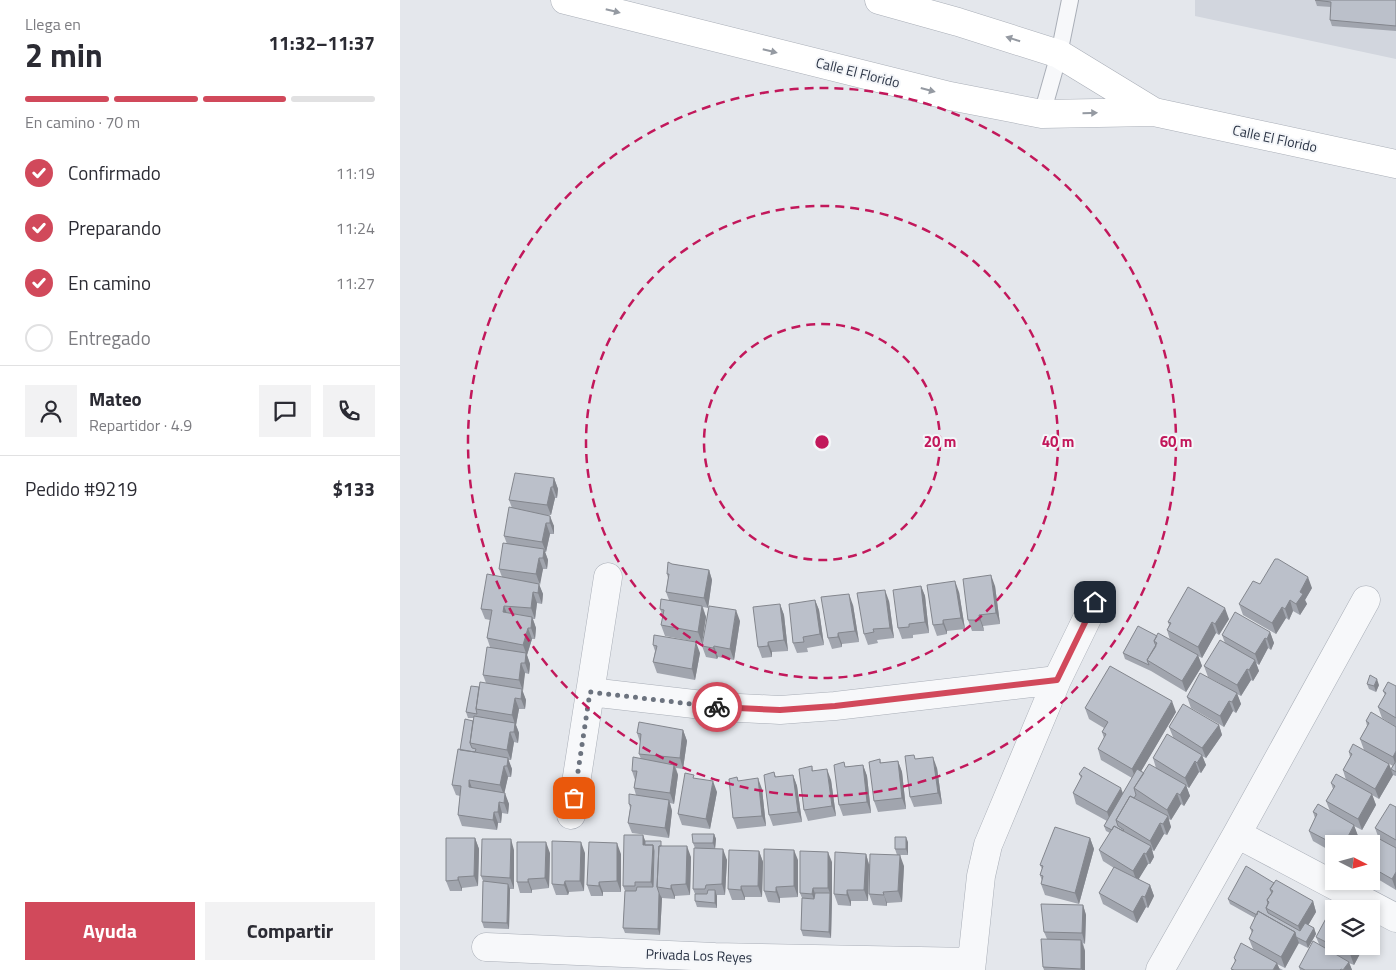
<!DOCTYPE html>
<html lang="es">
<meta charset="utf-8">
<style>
body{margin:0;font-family:"Titillium Web",sans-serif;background:#f2f2f3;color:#2b2b33;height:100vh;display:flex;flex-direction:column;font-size:19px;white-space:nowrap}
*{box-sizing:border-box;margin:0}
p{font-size:16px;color:#7c7c81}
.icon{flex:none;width:28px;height:28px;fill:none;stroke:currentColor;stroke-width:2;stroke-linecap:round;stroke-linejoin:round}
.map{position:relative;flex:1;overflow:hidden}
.details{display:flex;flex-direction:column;background:#fff;width:400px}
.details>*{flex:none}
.needle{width:32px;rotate:96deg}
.tools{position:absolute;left:925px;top:835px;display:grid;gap:10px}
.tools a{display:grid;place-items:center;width:55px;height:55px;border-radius:0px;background:#fff;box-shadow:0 2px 8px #0003;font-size:25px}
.pin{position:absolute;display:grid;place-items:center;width:42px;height:42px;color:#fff;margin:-21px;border-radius:10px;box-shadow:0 2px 8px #0006}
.courier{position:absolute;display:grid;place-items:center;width:50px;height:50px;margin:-25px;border:4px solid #d1495b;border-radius:50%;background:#fff;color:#222;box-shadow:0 1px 6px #0007}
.summary em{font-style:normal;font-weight:700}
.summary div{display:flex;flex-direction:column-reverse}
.summary{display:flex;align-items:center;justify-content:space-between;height:85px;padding:0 25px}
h1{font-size:32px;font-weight:700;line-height:38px}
.bar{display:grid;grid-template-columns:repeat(4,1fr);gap:8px 5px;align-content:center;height:60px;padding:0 25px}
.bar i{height:6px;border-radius:4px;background:#e1e1e2}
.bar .current{background:#d1495b}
.bar p{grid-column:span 4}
.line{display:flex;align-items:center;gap:12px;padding:0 25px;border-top:1px solid #e1e1e2}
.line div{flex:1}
.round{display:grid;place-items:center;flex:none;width:52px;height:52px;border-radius:0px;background:#f2f2f3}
ol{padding:0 25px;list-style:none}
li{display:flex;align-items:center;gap:15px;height:55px}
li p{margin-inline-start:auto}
li .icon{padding:5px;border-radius:50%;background:#d1495b;color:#fff;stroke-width:4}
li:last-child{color:#7c7c81}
li i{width:28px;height:28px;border:2px solid #e1e1e2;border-radius:50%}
.primary-button{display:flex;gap:10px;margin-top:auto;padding:10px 25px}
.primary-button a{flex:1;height:58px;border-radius:0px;background:#d1495b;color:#fff;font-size:20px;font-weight:700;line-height:58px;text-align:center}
.primary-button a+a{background:#f2f2f3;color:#2b2b33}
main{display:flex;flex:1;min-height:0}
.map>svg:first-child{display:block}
.built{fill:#d2d6de}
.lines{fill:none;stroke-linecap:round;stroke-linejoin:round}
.lane-casing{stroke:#a9aeb7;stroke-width:18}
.street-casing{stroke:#a9aeb7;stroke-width:29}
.secondary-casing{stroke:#a9aeb7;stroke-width:29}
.lane{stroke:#f7f8fa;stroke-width:16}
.street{stroke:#f7f8fa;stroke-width:28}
.secondary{stroke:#fff;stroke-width:28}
.wall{fill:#a1a5ae;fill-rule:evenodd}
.shaded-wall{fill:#83868d}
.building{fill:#bbc0ca;stroke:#83868d}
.oneway{fill:#959aa2}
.done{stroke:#6c737f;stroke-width:5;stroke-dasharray:0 9}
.route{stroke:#d1495b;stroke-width:6}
.ring{fill:none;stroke:#c2185b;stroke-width:2.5;stroke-dasharray:9 6}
.labels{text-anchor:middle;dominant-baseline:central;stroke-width:4;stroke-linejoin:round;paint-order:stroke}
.street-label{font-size:14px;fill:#2b3445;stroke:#f4f6f9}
.centre{fill:#c2185b;stroke:#f4f6f9;stroke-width:2.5}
.ring-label{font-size:15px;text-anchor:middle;font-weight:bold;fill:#c2185b;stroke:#f4f6f9;stroke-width:4;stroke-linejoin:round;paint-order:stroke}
</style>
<main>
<section class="details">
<div class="summary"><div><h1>2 min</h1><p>Llega en</p></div><em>11:32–11:37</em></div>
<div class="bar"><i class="current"></i><i class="current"></i><i class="current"></i><i></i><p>En camino · 70 m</p></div>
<ol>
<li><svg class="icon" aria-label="check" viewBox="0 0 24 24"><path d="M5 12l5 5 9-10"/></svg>Confirmado<p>11:19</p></li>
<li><svg class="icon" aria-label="check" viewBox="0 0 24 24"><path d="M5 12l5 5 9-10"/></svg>Preparando<p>11:24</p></li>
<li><svg class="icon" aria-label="check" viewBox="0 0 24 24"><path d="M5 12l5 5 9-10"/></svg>En camino<p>11:27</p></li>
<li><i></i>Entregado</li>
</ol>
<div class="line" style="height:90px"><a class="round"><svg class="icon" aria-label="person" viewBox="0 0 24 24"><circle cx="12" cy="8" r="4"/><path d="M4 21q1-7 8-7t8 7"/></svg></a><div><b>Mateo</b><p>Repartidor · 4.9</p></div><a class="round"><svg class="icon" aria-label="chat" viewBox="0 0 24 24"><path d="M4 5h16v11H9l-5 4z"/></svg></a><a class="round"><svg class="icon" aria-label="phone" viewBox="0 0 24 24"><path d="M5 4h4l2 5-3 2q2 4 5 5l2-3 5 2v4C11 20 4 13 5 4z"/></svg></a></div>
<div class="line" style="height:65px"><div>Pedido #9219</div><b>$133</b></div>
<div class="primary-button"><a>Ayuda</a><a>Compartir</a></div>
</section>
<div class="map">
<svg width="996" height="970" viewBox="0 0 996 970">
<rect width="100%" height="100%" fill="#e4e7ec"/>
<path class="built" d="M795 0H996V59L795 16Z"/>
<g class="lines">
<defs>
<path id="lane" d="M642 114 659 54 670 0"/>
<path id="street" d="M190 692 320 707 380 710 435 706 657 680
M171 815 208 577
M837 834 996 918
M86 947 315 957 572 962
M571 970 581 876 588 845 657 680 695 602
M760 970 837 834 966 600"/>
<path id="secondary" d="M165 0 550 96 642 114 754 112 996 164
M479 0 558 22 659 54 754 112"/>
</defs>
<use href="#lane" class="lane-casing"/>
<use href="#street" class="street-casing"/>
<use href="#secondary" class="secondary-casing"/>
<use href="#lane" class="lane"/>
<use href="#street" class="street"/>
<use href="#secondary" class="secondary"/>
</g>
<path class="wall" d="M915 0H996V31L932 26 930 20 931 7 917 6Z
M154 478 158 489 157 498H155L151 515H146L154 526V534H150L146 552H145L148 560 147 569H143L139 585 143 594 142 604 137 603 135 619H133L136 628 135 639H132L127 655 130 664 129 674 125 673 122 691 126 700 125 709H119L116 725 119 733 118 743 114 742 111 760H108L112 769 111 777H108L104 793 109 804 108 814 102 813 101 823H98L97 830 62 826 58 815 60 796 56 795 52 785 60 750 73 721 74 718H68L66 712 79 687 86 683 83 675 90 647 87 638 90 620 85 619 81 609 102 577 99 569 107 544 104 536 112 508 109 500Z
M272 564 309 570 312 580 308 608 303 607 306 617 302 643 265 636 261 625 263 617 260 609 269 600 266 592 268 578 267 574Z
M860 584 912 588 905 600 907 604 900 615 893 611 889 620 886 618 876 634 843 615 839 604Z
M521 586 525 596 529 633 513 635V638L502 639 498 628Z
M595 586 600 624 583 626 584 631H572L568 620Z
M559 592 565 629 547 631V634L537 636 533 625Z
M415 600 419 610 424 645 407 648 408 652 397 653 393 643Z
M489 601 494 638 477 640 478 643 468 645 464 634Z
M380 604 384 615 388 651 372 652V657L362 658 358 647Z
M453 605 459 642 442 644V647L432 649 428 638Z
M829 619 819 635 816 633 802 658 798 656 802 666 786 692 751 671 725 659 723 653 757 636 770 640 767 630 769 625 768 622Z
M340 621 334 660 318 657 317 659 306 657 302 646Z
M870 632 874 643 871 650 868 648 859 665 856 663 859 671 853 681 851 680 841 696 837 694 841 704 836 713 833 711 824 727 791 708 787 697 821 684 808 677 804 666 825 643 822 635Z
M253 645 300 653 295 680 257 673 253 662 255 651Z
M967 684 979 685 976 692 969 689Z
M996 686V727L982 718 978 707 985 695 983 691Z
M685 708 776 712 741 771 744 773 756 768 753 758 773 737 769 727 819 725 822 735 806 758 802 756 806 765 801 773 799 772 789 788 786 786 790 796 784 806 781 804 771 820 768 819 771 827 767 835 764 834 754 851 752 850 754 857 750 864H748L738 879 750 885 754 896 748 908 746 907 737 923 703 904 699 893 714 868 703 861 699 850 710 833 706 831 704 826 707 821 676 804 673 793 681 778 679 774 723 793 732 778 701 760 698 749 704 738 702 732 704 728 689 719Z
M966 721 996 727V776L993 775 979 799 972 795 976 805 962 830 954 826 958 836 954 844H934V853L913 841 909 831 915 818 913 812 930 811 926 801 933 789 931 783 946 780 943 770 950 757 949 752 964 750 960 739 967 726ZM974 755 993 766 991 769 989 764Z
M283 730 287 741 283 769 276 768 278 775 274 804 270 803 272 811 269 838 232 833 228 823 230 808 229 804 236 795 234 788 235 780 232 771 241 759 239 754 240 742 237 733Z
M480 759 481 763 498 761 502 772 506 809 478 812 474 801Z
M516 759 537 768 542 804 514 807 510 797Z
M444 762 445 767 463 765 467 776 471 813 443 816 439 805Z
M412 766 413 771 431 780 436 816 408 821 404 810Z
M374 772 376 777 393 775 397 786 402 822 373 826 369 815Z
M337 777 338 781 362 789 366 826 337 829 333 818Z
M295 778 317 792 310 829 282 825 278 814Z
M996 807V890L971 875V844L979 839 975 828Z
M314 834 316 839 315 849 327 860 325 895H317V908L297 907 295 901V894L293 889 295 848 293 843Z
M243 835 245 841 263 846 291 857 290 895 275 896V899L262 898 260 935 225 933 223 928 225 891 223 886Z
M75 838 79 849 78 886 62 888V891H50L46 881Z
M690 838 694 849 679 904 645 895 641 884 642 881 640 875 642 869 640 865Z
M508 842V855H497L495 849Z
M114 850V889H110L109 929 84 928 82 922 83 881 81 876Z
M359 851 363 862 362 897H345V900H332L328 889Z
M150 853 149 888 132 890V893H120L117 882Z
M185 853 184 891 169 892 168 895H156L152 884Z
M221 854V892H203V896H191L187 885Z
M466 854 469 864 504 866 502 902 487 903V906L473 905 469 894V865L468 901H451V906L438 905 434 894Z
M398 860V897L380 898V903L368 902 364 891Z
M432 862V899L431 938 403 936 401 930 402 898 400 893Z
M874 883 913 901 916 912 908 925 914 928 916 934 908 948 898 943 885 968 877 964 879 968 883 970H832L831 969 835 962 834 958 853 949 849 939 852 933 850 928 855 918 830 904 828 899Z
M683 905 686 915 685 944 683 943 685 951V970H644L643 967 647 939 644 932Z
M916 937 934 946H967L965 952 962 950 954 965 949 963 952 970H900L899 967 919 944Z"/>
<path class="shaded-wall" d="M154 478 158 489 157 498 153 487Z
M151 487 155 498 151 515 147 505Z
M150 516 154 526V534L150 523Z
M146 523 150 534 146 552 142 542Z
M144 549 148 560 147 569 143 558Z
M139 558 143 569 140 585 136 574Z
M309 570 312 580 308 608 304 598Z
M591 575 595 586 600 624 596 613Z
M908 577 912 588 905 600 907 604 900 615 896 604 900 592Z
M555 581 559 592 565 629 561 618Z
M139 584 143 594 142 604 138 593Z
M521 586 525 596 529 633 525 622Z
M485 590 489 601 494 638 490 628Z
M133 592 137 603 135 619 131 608Z
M449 594 453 605 459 642 455 631Z
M415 600 419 610 424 645 420 634Z
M890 600 893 611 889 620 885 609Z
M380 604 384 615 388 651 384 640Z
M104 606 108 616 103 612Z
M302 606 306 617 302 643 298 632Z
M882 607 886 618 876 634 872 623Z
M825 608 829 619 819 635 815 624Z
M336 610 340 621 334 660 330 649Z
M579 615 583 626 584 631 580 620Z
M132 617 136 628 135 639 131 628Z
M543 620 547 631V634L543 624Z
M812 622 816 633 802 658 798 647Z
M128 628 132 639 127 655 130 664 129 674 125 663 126 653 123 645Z
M870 632 874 643 871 650 867 639Z
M438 633 442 644V647L438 637Z
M865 638 868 648 859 665 855 654Z
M296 642 300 653 295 680 292 669Z
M368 642 372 652V657L368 646Z
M314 646 318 657 317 659 313 648Z
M798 655 802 666 786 692 782 681Z
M855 660 859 671 853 681 849 670Z
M121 663 125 673 123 691 119 680Z
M847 669 851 680 841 696 837 685Z
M977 679 979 685 976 692 974 686Z
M122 689 126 700 125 709 121 699Z
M837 693 841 704 836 713 832 702Z
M115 698 119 709 116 725 119 733 118 743 114 732 115 724 112 715Z
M772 701 776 712 736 780 732 769Z
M829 701 833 711 824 727 820 716Z
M819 725 822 735 806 758 802 748Z
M283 730 287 741 283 769 280 758Z
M110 732 114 742 111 760 107 750Z
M996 751V766L993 757Z
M802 755 806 765 801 773 797 763Z
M533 757 537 768 542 804 538 793Z
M108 758 112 769 111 777 107 766Z
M498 761 502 772 506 809 502 798Z
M795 761 799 772 789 788 785 778Z
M989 764 993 775 979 799 975 789Z
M274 765 278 775 274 804 270 793Z
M463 765 467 776 471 813 467 802Z
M104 766 108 777 104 795 100 785Z
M427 769 431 780 436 816 432 806Z
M393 775 397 786 402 822 398 812Z
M358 778 362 789 366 826 362 816Z
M69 780 73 791 69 787Z
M313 781 317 792 310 829 306 819Z
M786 785 790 796 784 806 780 795Z
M721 788 725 799 711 823 707 812Z
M105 793 109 804 108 814 104 803Z
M777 793 781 804 771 820 767 810Z
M972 794 976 805 962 830 958 819Z
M269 800 272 811 269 838 265 828Z
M99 802 102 813 101 823 98 812Z
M94 812 98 823 97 830 93 820Z
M768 816 771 827 767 835 763 824Z
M760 823 764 834 754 851 750 841Z
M954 825 958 836 954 844H944Z
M314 834 316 839 315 849 313 843Z
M243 835 247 846 243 845Z
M506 837 508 842V855L506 849Z
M75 838 79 849 78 886 74 876Z
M690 838 694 849 679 904 675 893Z
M111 839 114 850V889L110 878Z
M146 842 150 853 149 888 145 878Z
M181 842 185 853 184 891 180 881Z
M217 843 221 854V892L217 881Z
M253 845 257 856 255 892 251 882Z
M287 846 291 857 290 895 286 884Z
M751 846 754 857 750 864 746 854Z
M323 849 327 860 325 895 322 884Z
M394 850 398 860V897L394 886Z
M359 851 363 862 362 897 358 886Z
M428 852 432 862V899L428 888Z
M744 853 748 864 737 882 733 871Z
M466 854 469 865 468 901 464 890Z
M500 855 504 866 502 902 498 891Z
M996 872V890L992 879Z
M58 877 62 888V891L58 880Z
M128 879 132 890V893L128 882Z
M165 881 169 892 168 895 164 885Z
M199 882 203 892V896L199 886Z
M108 884 110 889 109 929 107 923Z
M271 885 275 896V899L271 889Z
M750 885 754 896 748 908 745 897Z
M341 886 345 897V900L341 890Z
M376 887 380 898V903L376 892Z
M413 888 417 899 416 905 412 894Z
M315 890 317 896V908L315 903Z
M447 890 451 901V906L447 895Z
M483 892 487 903V906L484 895Z
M259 893 262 898 260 935 258 929Z
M430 893 432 899 431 938 429 932Z
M742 896 746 907 737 923 733 912Z
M913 901 916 912 902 936 898 926Z
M683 905 686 915 685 944 682 933Z
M914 928 916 934 908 948 906 942Z
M895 932 899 943 885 968 881 957Z
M681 940 685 951V970H682L681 969Z
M955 946H961L962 950 954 965 950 954Z
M963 946H967L965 952Z
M949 962 952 970H943Z
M877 963 880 970H873Z"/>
<path class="building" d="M915 0H996V26L930 20 931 2Z
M115 473 154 478 153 487H151L147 505 109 500Z
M109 507 150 516V523H146L142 542 104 536Z
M103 543 144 549 143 558H139L136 574 99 569Z
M875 559H878L908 577 900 592 903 594 896 604 890 600 885 609 882 607 872 623 839 604 853 581 860 584Z
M268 562 272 564 309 570 304 598 266 592 269 574H267Z
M87 574 139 584 138 593 133 592 131 608 104 606 103 612 132 617 131 628H128L123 645 87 638 92 610 81 609Z
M591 575 596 613 579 615 580 620H568L563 579Z
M555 581 561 618 543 620V624L533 625 527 585Z
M521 586 525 622 509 624V627L498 628 493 590Z
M788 587 825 608 815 624 812 622 798 647 767 630 771 623 768 622Z
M485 590 490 628 473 629 474 632 464 634 457 593Z
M449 594 455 631 438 633V637L428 638 421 597Z
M261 599 302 606 298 632 261 625 264 610 260 609Z
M415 600 420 634 403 637 404 642 393 643 389 604Z
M380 604 384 640 368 642V646L358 647 353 607Z
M309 606 336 610 330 649 314 646 313 648 302 646Z
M835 612 870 632 867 639 865 638 855 654 822 635Z
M738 626 757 636 754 641 756 646 747 660 749 665 723 653Z
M758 633 798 655 782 681 747 660 757 643 754 641Z
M254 635 296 642 292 669 253 662 257 646 253 645Z
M820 640 855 660 849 670 847 669 837 685 804 666Z
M87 647 126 653 125 663H121L119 680 83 675Z
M710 666 772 701 732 769 698 749 706 734 702 732 708 722 685 708Z
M800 673 837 693 832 702 829 701 820 716 787 697Z
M970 675 977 679 974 686 967 684Z
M80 682 122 689 121 699 115 698 112 715 76 709Z
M988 682 996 686V718L978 707 986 693 983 691Z
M71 686 79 687 76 709 77 714 66 712Z
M783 704 819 725 802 748 769 727Z
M971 712 996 727V751L993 757 960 739 969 723 966 721Z
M74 716 115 723 114 732H110L107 750 70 743Z
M65 719 73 721 70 743 72 748 76 749 75 752 60 750Z
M239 722 283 730 280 758 239 754 241 734 237 733Z
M767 734 802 755 797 763 795 761 785 778 753 758Z
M953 744 989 764 975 789 943 770 952 754 949 752Z
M58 749 108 758 107 766H104L100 785 69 780V787L105 793 104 803 99 802 98 812H94L93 820 58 815 61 786 52 785Z
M514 755 515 759 533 757 538 793 510 797 505 756Z
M233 757 274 765 270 793 234 788 237 771H232Z
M480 759V763L498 761 502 798 474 801 469 762Z
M996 761V772L991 769Z
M444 762 445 767 463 765 467 802 439 805 434 765Z
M749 764 786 785 780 795 777 793 767 810 734 788Z
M412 766V771L427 769 432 806 404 810 399 769Z
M684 767 721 788 707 812 673 793 682 776 679 774Z
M737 769 744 773 734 788 736 795 734 798 730 796 716 820 718 826 724 830 723 831 714 826 712 830 704 826Z
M374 772 375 777 393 775 398 812 369 815 364 775Z
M285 773 294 775 293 778 313 781 306 819 278 814Z
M936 774 972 794 958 819 926 801 935 786 931 783Z
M337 777 338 781 358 778 362 816 333 818 329 779Z
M229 794 269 800 265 828 228 823 231 805 229 804Z
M730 796 768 816 763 824 760 823 750 841 716 820Z
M918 804 954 825 944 844H934L909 831 917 814 913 812Z
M990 804 996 807V840L975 828Z
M714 826 751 846 746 854 744 853 733 871 699 850Z
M655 827 690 838 675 893 641 884 643 876 640 875 643 866 640 865Z
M292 834H314L313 843H293Z
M224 835H243V845H253L251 882H235V886H223Z
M974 836 996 848V872L992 879 971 867V844H969Z
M495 837H506V849H495Z
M46 838H75L74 876 58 877V880L46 881Z
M82 839H111L110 878 81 876Z
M152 841 181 842 180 881H165L164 885 152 884Z
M245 841H261V846H259L257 887 259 893 258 929 223 928 225 891H236L237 887H253L254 851 253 845H245Z
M117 842H146L145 878 128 879V882H117Z
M189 842 217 843V881L199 882V886L187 885Z
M259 846H287L286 884 271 885V889L257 887Z
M294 848 323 849 322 884 306 885 305 889H293Z
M364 849 394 850V886L376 887V892L364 891Z
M329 850 359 851 358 886H341V890L328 889Z
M400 851 428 852V888H413L412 894 400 893Z
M435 852 466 854 464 890H447V895L434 894Z
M470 854 500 855 498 891 483 892 484 895 469 894Z
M846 866 874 883 870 889 872 893 867 900 868 903 866 908 868 913 900 931 905 923 914 928 906 942 896 937 895 932 858 911 857 915 828 899Z
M714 867 750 885 745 897 742 896 733 912 699 893Z
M876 880 913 901 898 926 866 908 869 902 867 900 873 891 870 889Z
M83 881 108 884 107 923 82 922Z
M308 890H315V903L295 901V894H307Z
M415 893H430L429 932 401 930 402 898 414 899Z
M641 904 683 905 682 933 644 932Z
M858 911 895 932 881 957 849 939 853 930 850 928Z
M930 911 934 913V946L916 937Z
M641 939 681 940V969L643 967Z
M913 941 949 962 943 970 941 969 940 970H905L899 967Z
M841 943 877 963 873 970H834L831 969 836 960 834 958Z
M934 946H955L950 954Z"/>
<defs><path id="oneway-solid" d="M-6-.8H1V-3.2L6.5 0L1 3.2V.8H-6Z" transform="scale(1.25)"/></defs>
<g class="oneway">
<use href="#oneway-solid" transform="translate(213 11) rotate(14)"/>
<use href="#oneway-solid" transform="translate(613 39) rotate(-162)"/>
<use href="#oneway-solid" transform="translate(370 51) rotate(14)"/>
<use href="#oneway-solid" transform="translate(528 90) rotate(15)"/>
<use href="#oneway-solid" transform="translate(690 113) rotate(-1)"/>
</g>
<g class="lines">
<path class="done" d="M174 798 190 692 317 707"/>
<path class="route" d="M317 707 380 710 435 706 657 680 695 602"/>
</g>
<g class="ring">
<circle cx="422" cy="442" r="118"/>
<circle cx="422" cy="442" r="236"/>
<circle cx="422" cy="442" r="354"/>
</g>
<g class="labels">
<g class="street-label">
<text transform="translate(458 72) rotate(14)">Calle El Florido</text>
<text transform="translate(875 138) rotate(12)">Calle El Florido</text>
<text transform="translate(299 955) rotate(2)">Privada Los Reyes</text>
</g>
</g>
<circle cx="422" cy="442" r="8" class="centre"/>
<g class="ring-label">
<text x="540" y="447">20 m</text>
<text x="658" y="447">40 m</text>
<text x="776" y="447">60 m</text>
</g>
</svg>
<div class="tools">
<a><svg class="needle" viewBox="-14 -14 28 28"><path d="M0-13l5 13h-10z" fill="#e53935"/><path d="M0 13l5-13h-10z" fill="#7c7c81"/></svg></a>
<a><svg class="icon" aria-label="layers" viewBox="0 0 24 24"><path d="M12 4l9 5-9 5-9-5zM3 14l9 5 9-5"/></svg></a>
</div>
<div class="pin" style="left:174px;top:798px;background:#ea580c"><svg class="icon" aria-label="bag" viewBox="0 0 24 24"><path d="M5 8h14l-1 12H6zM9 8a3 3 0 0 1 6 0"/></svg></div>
<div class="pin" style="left:695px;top:602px;background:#1f2937"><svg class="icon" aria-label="home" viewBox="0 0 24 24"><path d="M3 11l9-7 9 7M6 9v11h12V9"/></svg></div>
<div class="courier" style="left:317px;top:707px"><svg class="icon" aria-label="bike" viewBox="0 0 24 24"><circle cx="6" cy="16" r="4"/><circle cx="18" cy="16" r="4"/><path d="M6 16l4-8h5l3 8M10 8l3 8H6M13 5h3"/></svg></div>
</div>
</main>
